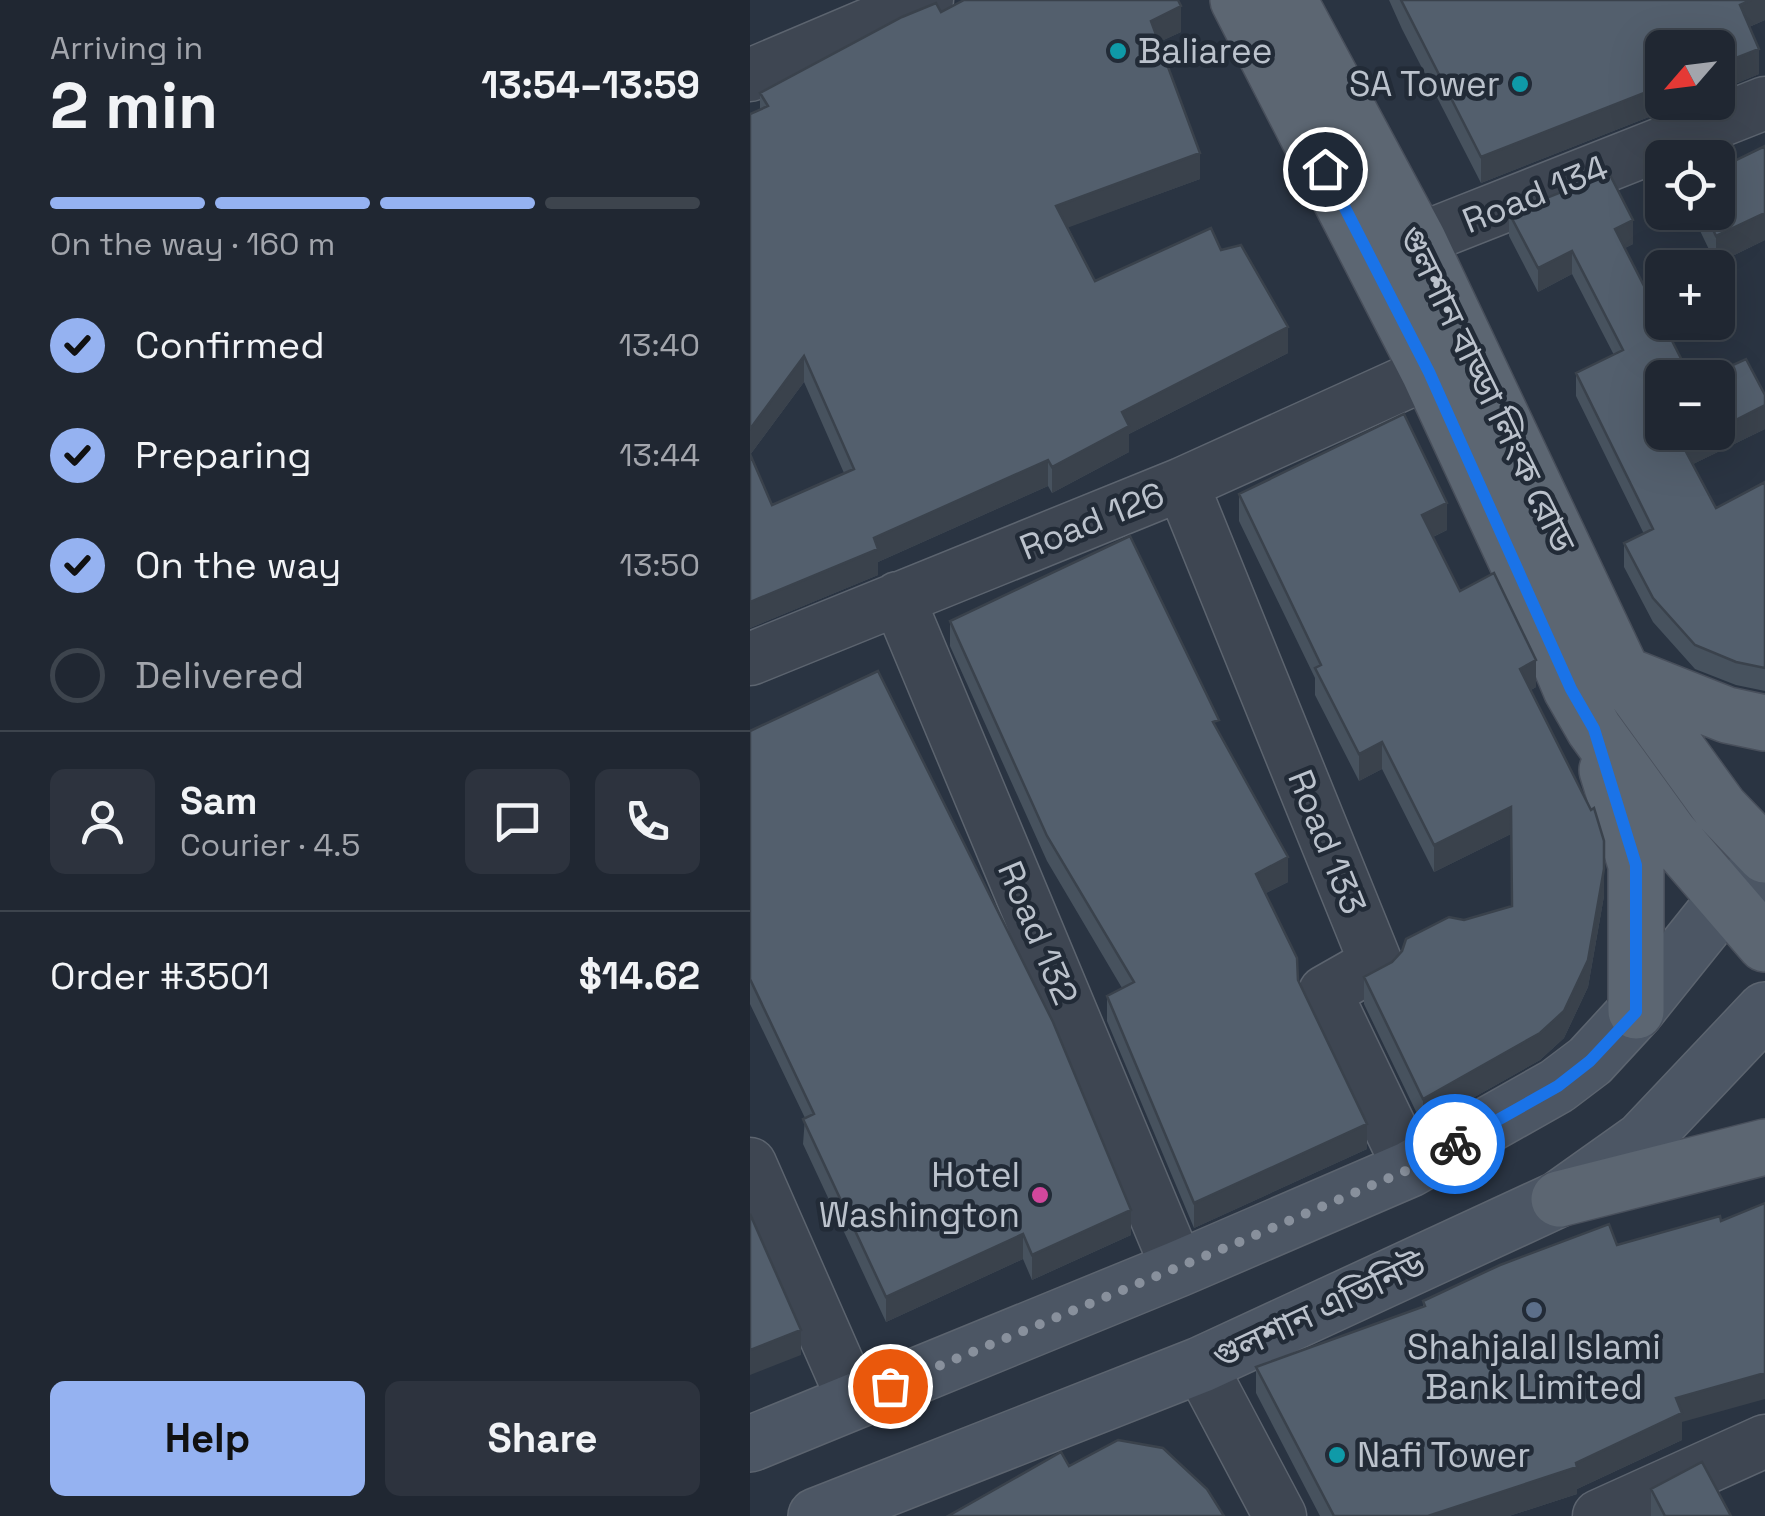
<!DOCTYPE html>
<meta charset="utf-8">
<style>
body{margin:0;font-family:"Space Grotesk","Noto Sans Bengali",sans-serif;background:#2d333e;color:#f1f3f6;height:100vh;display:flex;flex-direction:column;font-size:38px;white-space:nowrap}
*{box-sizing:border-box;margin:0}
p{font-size:32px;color:#a2a5ac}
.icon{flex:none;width:55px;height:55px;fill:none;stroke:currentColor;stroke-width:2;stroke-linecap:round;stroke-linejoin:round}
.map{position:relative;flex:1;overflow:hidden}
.drawer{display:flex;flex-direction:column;background:#202732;width:750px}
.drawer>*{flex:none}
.needle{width:65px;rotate:242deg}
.controls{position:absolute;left:895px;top:30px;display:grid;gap:20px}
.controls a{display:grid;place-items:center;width:90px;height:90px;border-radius:15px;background:#202732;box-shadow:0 10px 40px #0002,0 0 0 2px #3d444d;font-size:50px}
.pin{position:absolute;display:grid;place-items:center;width:85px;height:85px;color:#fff;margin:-42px;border:5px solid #fff;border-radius:50%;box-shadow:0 2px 10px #0007}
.courier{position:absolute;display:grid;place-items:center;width:100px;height:100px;margin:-50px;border:8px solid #1a73e8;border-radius:50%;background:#fff;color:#222;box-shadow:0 2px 12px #0007}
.headline em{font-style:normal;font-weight:700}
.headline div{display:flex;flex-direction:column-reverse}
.headline{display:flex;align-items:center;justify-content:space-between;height:170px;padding:0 50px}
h1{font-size:65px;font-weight:700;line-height:75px}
.bar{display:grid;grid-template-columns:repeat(4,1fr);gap:15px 10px;align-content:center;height:120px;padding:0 50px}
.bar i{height:12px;border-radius:8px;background:#3d444d}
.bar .selected{background:#95b2f1}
.bar p{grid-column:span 4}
.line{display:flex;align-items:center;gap:25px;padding:0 50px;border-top:2px solid #3d444d}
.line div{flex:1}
.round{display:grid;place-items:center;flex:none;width:105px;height:105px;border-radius:15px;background:#2d333e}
ol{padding:0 50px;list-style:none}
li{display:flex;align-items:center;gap:30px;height:110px}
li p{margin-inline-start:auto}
li .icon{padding:10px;border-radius:50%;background:#95b2f1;color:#111;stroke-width:4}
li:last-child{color:#a2a5ac}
li i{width:55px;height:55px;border:5px solid #3d444d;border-radius:50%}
.action{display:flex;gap:20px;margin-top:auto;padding:20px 50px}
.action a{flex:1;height:115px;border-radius:15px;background:#95b2f1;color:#111;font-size:40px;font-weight:700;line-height:115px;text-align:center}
.action a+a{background:#2d333e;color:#f1f3f6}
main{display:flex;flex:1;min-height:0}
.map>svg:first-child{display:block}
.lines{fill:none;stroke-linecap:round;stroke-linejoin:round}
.minor-casing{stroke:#5c646f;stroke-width:55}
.secondary-casing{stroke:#5c646f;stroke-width:58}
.primary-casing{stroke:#484f5b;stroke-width:58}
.minor{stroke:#3e4652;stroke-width:52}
.secondary{stroke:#4c5664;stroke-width:55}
.primary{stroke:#5c6672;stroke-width:55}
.wall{fill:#47525e;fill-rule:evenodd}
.shaded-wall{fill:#3a424c}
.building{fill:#535f6d;stroke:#3a424c;stroke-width:2.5}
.done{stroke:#88909c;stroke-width:10;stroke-dasharray:0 18}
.route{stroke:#1a73e8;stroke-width:12}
.culture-dot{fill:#0f9aa8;stroke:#222b37;stroke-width:4}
.hotel-dot{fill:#d1479c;stroke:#222b37;stroke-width:4}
.service-dot{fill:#5c6f8a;stroke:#222b37;stroke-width:4}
.labels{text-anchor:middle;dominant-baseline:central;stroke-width:9;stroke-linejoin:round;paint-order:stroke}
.poi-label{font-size:35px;fill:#bbc2cc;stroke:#222b37;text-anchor:start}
.street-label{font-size:35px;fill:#bbc2cc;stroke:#222b37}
</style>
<main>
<section class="drawer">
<div class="headline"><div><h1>2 min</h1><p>Arriving in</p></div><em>13:54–13:59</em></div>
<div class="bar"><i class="selected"></i><i class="selected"></i><i class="selected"></i><i></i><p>On the way · 160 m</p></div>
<ol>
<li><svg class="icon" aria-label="check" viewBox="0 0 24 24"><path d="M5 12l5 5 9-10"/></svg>Confirmed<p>13:40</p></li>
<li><svg class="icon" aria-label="check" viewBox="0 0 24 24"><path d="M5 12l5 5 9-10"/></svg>Preparing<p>13:44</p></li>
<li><svg class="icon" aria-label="check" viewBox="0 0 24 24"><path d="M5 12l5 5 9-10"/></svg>On the way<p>13:50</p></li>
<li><i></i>Delivered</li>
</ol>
<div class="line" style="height:180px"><a class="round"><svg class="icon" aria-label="person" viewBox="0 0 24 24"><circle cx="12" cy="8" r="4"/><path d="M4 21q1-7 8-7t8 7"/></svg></a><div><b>Sam</b><p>Courier · 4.5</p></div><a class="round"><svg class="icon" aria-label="chat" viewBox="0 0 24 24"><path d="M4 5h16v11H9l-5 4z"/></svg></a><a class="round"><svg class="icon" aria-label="phone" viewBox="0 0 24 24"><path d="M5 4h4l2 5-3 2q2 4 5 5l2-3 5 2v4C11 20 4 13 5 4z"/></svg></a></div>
<div class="line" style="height:130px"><div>Order #3501</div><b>$14.62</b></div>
<div class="action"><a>Help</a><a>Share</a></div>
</section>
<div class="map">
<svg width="1015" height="1516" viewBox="0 0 1015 1516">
<rect width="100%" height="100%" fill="#2a3442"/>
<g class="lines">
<defs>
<path id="minor" d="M0 75 177 0
M668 240 1015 103
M432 484 626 963 575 992 660 1169
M148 598 428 1269
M0 659 432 484 679 372
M0 1164 104 1401
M450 1365 530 1516
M849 1516 1015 1441"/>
<path id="secondary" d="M0 1444 428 1269 660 1169 807 1086 840 1061 886 1011 975 900 1015 865
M66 1516 450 1365 809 1199 892 1140 1015 1010"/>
<path id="primary" d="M488 0 679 372 773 575 821 689 844 729 920 834 1015 944
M539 0 668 240 873 674 970 808 1015 855
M873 674 977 715 1015 723
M857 770 886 865V1011
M809 1199 1015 1147"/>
</defs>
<use href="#minor" class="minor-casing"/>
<use href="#secondary" class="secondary-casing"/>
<use href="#primary" class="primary-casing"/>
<use href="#minor" class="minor"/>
<use href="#secondary" class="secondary"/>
<use href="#primary" class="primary"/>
</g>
<path class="wall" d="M639 0H1015V20L999 27 1009 74 968 91V48L912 102H937L731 183 652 29Z
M191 12 431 32 409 42 450 179 318 227 345 281 471 250 538 353 379 434V452L302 493 298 486 128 562V575L0 628V114L10 110V93ZM54 382 94 473 22 505 0 455Z
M1015 146V240L966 264 941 212H968Z
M759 213 883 244 875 248 912 378 1015 395V429L943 464 966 508 1015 482V691L986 685 945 669 903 622 874 567V543L894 534 826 396V373L864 355 822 274 788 292 759 236Z
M489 494 697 530 683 537 710 591 786 687 781 690 854 896 838 987 814 1038 790 1060 673 1126 614 1004V977L714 920 762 906 761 834 684 872 632 769 609 781 565 695V678L489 521Z
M200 621 469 733 538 882 516 893 548 980 617 1149 444 1228 357 1021V996L372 988 297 861 200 646Z
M0 731 381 1235 282 1280 273 1259 136 1322 53 1144 55 1118 0 1004Z
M673 1301 932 1422V1440L827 1489V1494L759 1516H570L506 1393V1367L673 1306Z
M901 1489 981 1516H901Z"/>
<path class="shaded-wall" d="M1001 0H1015V20L990 31V5Z
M431 6V32L401 46V21Z
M1009 49V74L968 91V65Z
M912 86V102H937L731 183V157Z
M450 153V179L306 232V206Z
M1015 213V240L966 264V236Z
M883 220V244L865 253V229Z
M822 251V274L788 292V268Z
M538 327V353L379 434V452L302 493V467L372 412Z
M54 356V382L0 455V429Z
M1015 405V429L933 469V446L960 432H968V429Z
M298 460V486L128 562V575L0 628V602L124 538Z
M697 503V530L672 542V515Z
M786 660V687L770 696V669Z
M632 742V769L609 781V754Z
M761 807V834L684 872V845Z
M854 841V896L838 987 814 1038 790 1060 673 1126V1099Z
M538 857V882L506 898V874Z
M617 1124V1149L444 1228V1203Z
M381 1210V1235L282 1280V1255Z
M273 1234V1259L136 1322V1297Z
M51 1330V1355L0 1375V1350Z
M1015 1373V1399L932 1422V1440L827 1489V1494L759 1516H678L826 1463 926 1398Z"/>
<path class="building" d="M214 0H428L431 6 401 21 450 153 306 206 345 281 461 228 471 250 491 245 538 327 372 412 379 426 302 467 298 460 124 538 128 549 0 602V454L22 505 104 469 54 356 0 429V114L18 106 10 93 152 17 186 3 191 12Z
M651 0H1001L990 5 1009 49 968 65V48H912V86L731 157Z
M1015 146V213L966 236 955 212H968V169Z
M859 173 883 220 865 229 941 378H912V432H960L933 446 966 508 1015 482V668L986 662 945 645 903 598 874 543 903 529 826 373 873 350 822 251 788 268 759 213Z
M996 359 1015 395V405L968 429V378H954Z
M654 414 697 503 672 515 710 591 744 573 786 660 770 669 841 810 844 808 854 841V869L838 960 814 1011 790 1033 673 1099 614 977 642 962 652 951 656 939 699 917 714 920 762 906 761 807 684 845 632 742 609 754 565 668 571 665 489 494Z
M380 536 469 720 463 722 538 857 506 874 547 958 548 980 617 1124 444 1203 357 996 384 982 297 836 200 621Z
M128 671 303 1022 381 1210 282 1255 273 1234 136 1297 53 1119 64 1114 0 979V731Z
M1015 1203V1373L926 1398 932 1413 826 1463 827 1467 678 1516H584L506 1367 675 1306 673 1301 750 1265 859 1224 867 1245 970 1216 971 1221Z
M0 1214 51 1330 0 1350Z
M368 1440 413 1448 457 1489 474 1516H198L311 1452 319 1466Z
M952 1462 981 1516H915L901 1489Z"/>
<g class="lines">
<path class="done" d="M140 1386 494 1240 660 1169 705 1144"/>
<path class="route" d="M575 169 679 372 821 689 844 729 886 865V1012L840 1061 808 1086 705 1144"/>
</g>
<g class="culture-dot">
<circle cx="368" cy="51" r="10"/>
<circle cx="770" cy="84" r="10"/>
<circle cx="587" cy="1455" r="10"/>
</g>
<circle class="hotel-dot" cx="290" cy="1195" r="10"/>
<circle class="service-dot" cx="784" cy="1310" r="10"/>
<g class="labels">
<g class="poi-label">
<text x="388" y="51">Baliaree</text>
<text x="750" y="84" text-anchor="end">SA Tower</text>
<text x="270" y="1175" text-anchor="end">Hotel<tspan x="270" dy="40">Washington</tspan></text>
<text x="784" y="1347" text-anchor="middle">Shahjalal Islami<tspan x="784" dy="40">Bank Limited</tspan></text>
<text x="607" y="1455">Nafi Tower</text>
</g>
<g class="street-label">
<text transform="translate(785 194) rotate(-22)">Road 134</text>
<text transform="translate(737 389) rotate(64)">গুলশান বাড্ডা লিংক রোড</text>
<text transform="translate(342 521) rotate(-22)">Road 126</text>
<text transform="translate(577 842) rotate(68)">Road 133</text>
<text transform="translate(288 933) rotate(67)">Road 132</text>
<text transform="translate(569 1310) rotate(-25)">গুলশান এভিনিউ</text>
</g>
</g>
</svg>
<div class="controls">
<a><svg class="needle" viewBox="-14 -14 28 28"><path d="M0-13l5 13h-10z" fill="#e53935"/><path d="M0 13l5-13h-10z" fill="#a2a5ac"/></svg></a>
<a><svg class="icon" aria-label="locate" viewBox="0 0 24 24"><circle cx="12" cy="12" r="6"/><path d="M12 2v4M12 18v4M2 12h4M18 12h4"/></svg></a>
<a>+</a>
<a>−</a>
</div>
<div class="pin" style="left:140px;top:1386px;background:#ea580c"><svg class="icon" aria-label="bag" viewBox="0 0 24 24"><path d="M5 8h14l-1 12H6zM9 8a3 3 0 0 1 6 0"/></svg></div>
<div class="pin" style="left:575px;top:169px;background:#1f2937"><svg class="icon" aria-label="home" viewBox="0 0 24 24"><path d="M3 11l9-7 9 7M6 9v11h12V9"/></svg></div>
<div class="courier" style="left:705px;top:1144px"><svg class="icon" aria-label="bike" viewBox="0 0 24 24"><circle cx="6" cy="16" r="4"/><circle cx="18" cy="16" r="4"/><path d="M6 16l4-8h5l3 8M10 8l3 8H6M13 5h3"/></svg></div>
</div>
</main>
